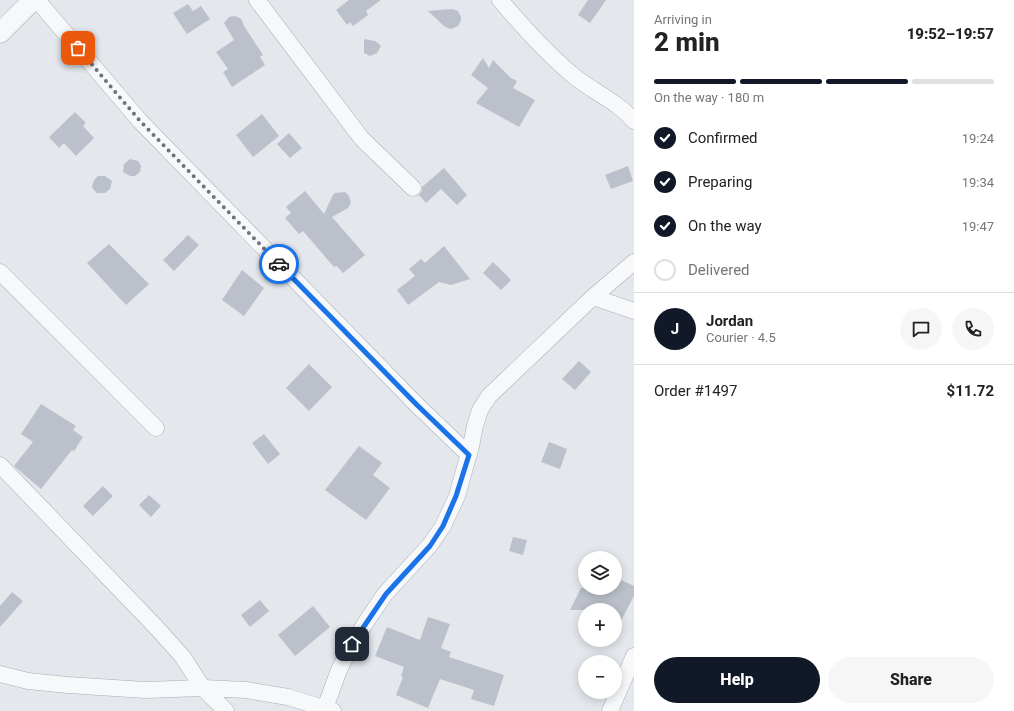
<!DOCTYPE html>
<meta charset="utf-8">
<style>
body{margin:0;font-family:Roboto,sans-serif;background:#f6f6f6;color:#222;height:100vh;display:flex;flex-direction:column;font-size:15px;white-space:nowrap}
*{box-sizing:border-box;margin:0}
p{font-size:13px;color:#767676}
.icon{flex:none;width:22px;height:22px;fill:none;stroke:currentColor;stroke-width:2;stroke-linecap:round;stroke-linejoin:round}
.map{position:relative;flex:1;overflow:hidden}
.details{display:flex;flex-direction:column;background:#fff;width:380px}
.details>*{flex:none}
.buttons{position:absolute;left:578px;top:551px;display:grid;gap:8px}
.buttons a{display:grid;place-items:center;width:44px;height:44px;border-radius:50%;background:#fff;box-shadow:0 2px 10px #0003;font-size:20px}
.pin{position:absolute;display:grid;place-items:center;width:34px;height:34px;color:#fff;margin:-17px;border-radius:8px;box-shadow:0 2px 6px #0006}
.courier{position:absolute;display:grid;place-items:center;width:40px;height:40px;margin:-20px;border:3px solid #1a73e8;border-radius:50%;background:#fff;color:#222;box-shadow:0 1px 5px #0007}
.headline em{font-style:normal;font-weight:800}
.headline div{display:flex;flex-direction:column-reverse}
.headline{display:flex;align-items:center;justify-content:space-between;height:68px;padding:0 20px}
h1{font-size:26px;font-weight:800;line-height:30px}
.bar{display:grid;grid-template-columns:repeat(4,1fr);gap:6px 4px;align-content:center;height:48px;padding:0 20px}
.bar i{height:5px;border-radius:3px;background:#e0e0e0}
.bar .current{background:#111827}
.bar p{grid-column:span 4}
.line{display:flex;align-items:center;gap:10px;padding:0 20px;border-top:1px solid #e0e0e0}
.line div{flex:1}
.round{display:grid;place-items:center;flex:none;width:42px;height:42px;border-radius:21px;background:#f6f6f6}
ol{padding:0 20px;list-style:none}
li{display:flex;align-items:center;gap:12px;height:44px}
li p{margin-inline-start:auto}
li .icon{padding:4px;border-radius:50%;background:#111827;color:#fff;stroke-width:4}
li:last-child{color:#767676}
li i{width:22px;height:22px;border:2px solid #e0e0e0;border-radius:50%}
.primary-button{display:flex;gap:8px;margin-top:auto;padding:8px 20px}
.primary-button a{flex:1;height:46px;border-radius:24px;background:#111827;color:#fff;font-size:16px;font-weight:800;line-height:46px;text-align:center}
.primary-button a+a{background:#f6f6f6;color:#222}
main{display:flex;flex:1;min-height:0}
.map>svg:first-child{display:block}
.building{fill:#bbc0ca}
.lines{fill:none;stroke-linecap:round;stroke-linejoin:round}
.minor-casing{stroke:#a9aeb7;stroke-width:17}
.tertiary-casing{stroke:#a9aeb7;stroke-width:21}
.minor{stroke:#f7f8fa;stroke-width:16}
.tertiary{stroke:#f7f8fa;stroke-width:20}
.done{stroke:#6c737f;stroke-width:4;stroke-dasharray:0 7.2}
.route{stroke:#1a73e8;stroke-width:5}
</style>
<main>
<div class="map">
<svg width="634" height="711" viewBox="0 0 634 711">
<rect width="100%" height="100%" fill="#e4e7ec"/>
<path class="building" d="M349 0H381L366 11 368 15 353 26 350 22 347 25 336 10Z
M588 0H606L590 23 578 15Z
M188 4 193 11 201 6 210 19 187 34 173 13Z
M452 9 458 11 461 17V20L458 26 451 29 445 27 428 11Z
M235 16 240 18 242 20 244 26 263 55 260 57 265 65 232 87 223 72 228 69 216 52 234 40 224 23 229 17Z
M364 39 375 41 381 46 377 53 370 56 364 53Z
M483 58 489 68 493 60 511 78 517 81 513 88 535 100 519 127 476 103 488 88 471 75Z
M75 112 86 123 83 126 94 138 76 156 64 143 59 148 49 137Z
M262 114 279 136 253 157 236 135Z
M289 133 302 148 290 158 277 144Z
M130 159 138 161 141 166 140 172 135 176H130L123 172 124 164Z
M628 166 633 181 611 189 605 175Z
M444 168 467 195 457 205 441 189 426 203 419 195 422 191V187Z
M98 176H105L112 181 110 189 105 193H97L93 189 92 186 94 180Z
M305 191 324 214 333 195 335 193 345 192 349 196 351 203 348 208 332 217 365 255 343 273 337 266 334 267 303 231 299 234 285 218 291 213 286 207Z
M188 235 199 245 174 271 163 260Z
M109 244 149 284 126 305 87 263Z
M444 246 470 279 451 285 439 282 408 305 397 290 415 276 409 269 421 259 425 263Z
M493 262 511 280 501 290 483 273Z
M242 270 264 288 244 316 222 300Z
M579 361 591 372 575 390 562 379Z
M309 364 332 387 309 411 286 388Z
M41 404 76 426 73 430 83 437 74 451 72 450 41 489 14 466 33 442 21 434Z
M264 434 280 454 268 464 252 443Z
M549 442 567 449 560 469 541 462Z
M359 446 382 463 373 475 390 488 366 520 325 490Z
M103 486 113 496 93 516 83 506Z
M149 495 161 506 151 517 139 505Z
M513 537 527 540 523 555 509 551Z
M621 580 634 586V596L615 632V610H570L581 588H617Z
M12 592 23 601 0 627V606Z
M260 600 269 611 250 627 241 615Z
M313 606 330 627 295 656 278 635Z
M428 617 450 624 441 648 451 652 449 657 504 675 494 706 471 699 474 690 440 679 428 708 396 695 403 677 401 676 404 667 375 656 387 627 420 640Z"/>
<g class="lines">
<defs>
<path id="minor" d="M37 0 140 121 417 405 469 455
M257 0 362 139 413 188
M500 0C523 27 547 54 575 77 594 92 618 102 634 121
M0 272 156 428
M593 297 634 311
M0 465 155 626 182 656 203 688 226 711
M0 674 28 681 68 685 145 690 203 688 246 690 288 697 333 711
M325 708 339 670 352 644 368 619 385 594 430 545 443 526 457 496 471 446 475 426 480 410 489 396 593 297 634 262
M610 711 634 656"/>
<path id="tertiary" d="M0 33 33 0"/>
</defs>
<use href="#minor" class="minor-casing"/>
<use href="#tertiary" class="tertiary-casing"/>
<use href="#minor" class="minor"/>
<use href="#tertiary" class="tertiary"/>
</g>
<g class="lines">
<path class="done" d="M78 48 140 121 279 264"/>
<path class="route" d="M279 264 417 405 469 455 456 496 443 526 430 546 386 594 352 644"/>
</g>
</svg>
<div class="buttons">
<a><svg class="icon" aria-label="layers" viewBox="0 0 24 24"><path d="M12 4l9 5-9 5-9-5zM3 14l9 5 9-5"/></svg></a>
<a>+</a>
<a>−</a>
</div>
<div class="pin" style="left:78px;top:48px;background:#ea580c"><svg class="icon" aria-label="bag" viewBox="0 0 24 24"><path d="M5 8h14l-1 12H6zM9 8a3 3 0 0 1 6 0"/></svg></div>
<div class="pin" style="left:352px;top:644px;background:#1f2937"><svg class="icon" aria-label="home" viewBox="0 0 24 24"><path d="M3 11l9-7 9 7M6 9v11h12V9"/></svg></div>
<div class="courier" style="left:279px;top:264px"><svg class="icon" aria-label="car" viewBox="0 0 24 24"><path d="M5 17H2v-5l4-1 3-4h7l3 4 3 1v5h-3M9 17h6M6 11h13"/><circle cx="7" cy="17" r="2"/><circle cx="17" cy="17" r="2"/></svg></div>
</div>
<section class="details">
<div class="headline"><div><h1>2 min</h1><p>Arriving in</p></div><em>19:52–19:57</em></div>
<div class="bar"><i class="current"></i><i class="current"></i><i class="current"></i><i></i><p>On the way · 180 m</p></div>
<ol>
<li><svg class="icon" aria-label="check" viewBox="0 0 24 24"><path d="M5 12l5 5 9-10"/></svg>Confirmed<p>19:24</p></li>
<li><svg class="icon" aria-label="check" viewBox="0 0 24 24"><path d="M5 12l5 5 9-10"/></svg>Preparing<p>19:34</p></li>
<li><svg class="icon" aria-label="check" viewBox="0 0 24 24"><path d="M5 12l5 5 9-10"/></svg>On the way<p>19:47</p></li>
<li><i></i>Delivered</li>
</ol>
<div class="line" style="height:72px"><b class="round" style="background:#111827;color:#fff">J</b><div><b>Jordan</b><p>Courier · 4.5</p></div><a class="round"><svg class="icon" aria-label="chat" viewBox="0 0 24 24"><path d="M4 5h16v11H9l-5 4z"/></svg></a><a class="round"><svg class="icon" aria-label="phone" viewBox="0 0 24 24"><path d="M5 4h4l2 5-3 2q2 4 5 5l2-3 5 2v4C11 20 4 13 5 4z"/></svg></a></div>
<div class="line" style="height:52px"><div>Order #1497</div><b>$11.72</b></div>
<div class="primary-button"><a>Help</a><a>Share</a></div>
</section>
</main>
